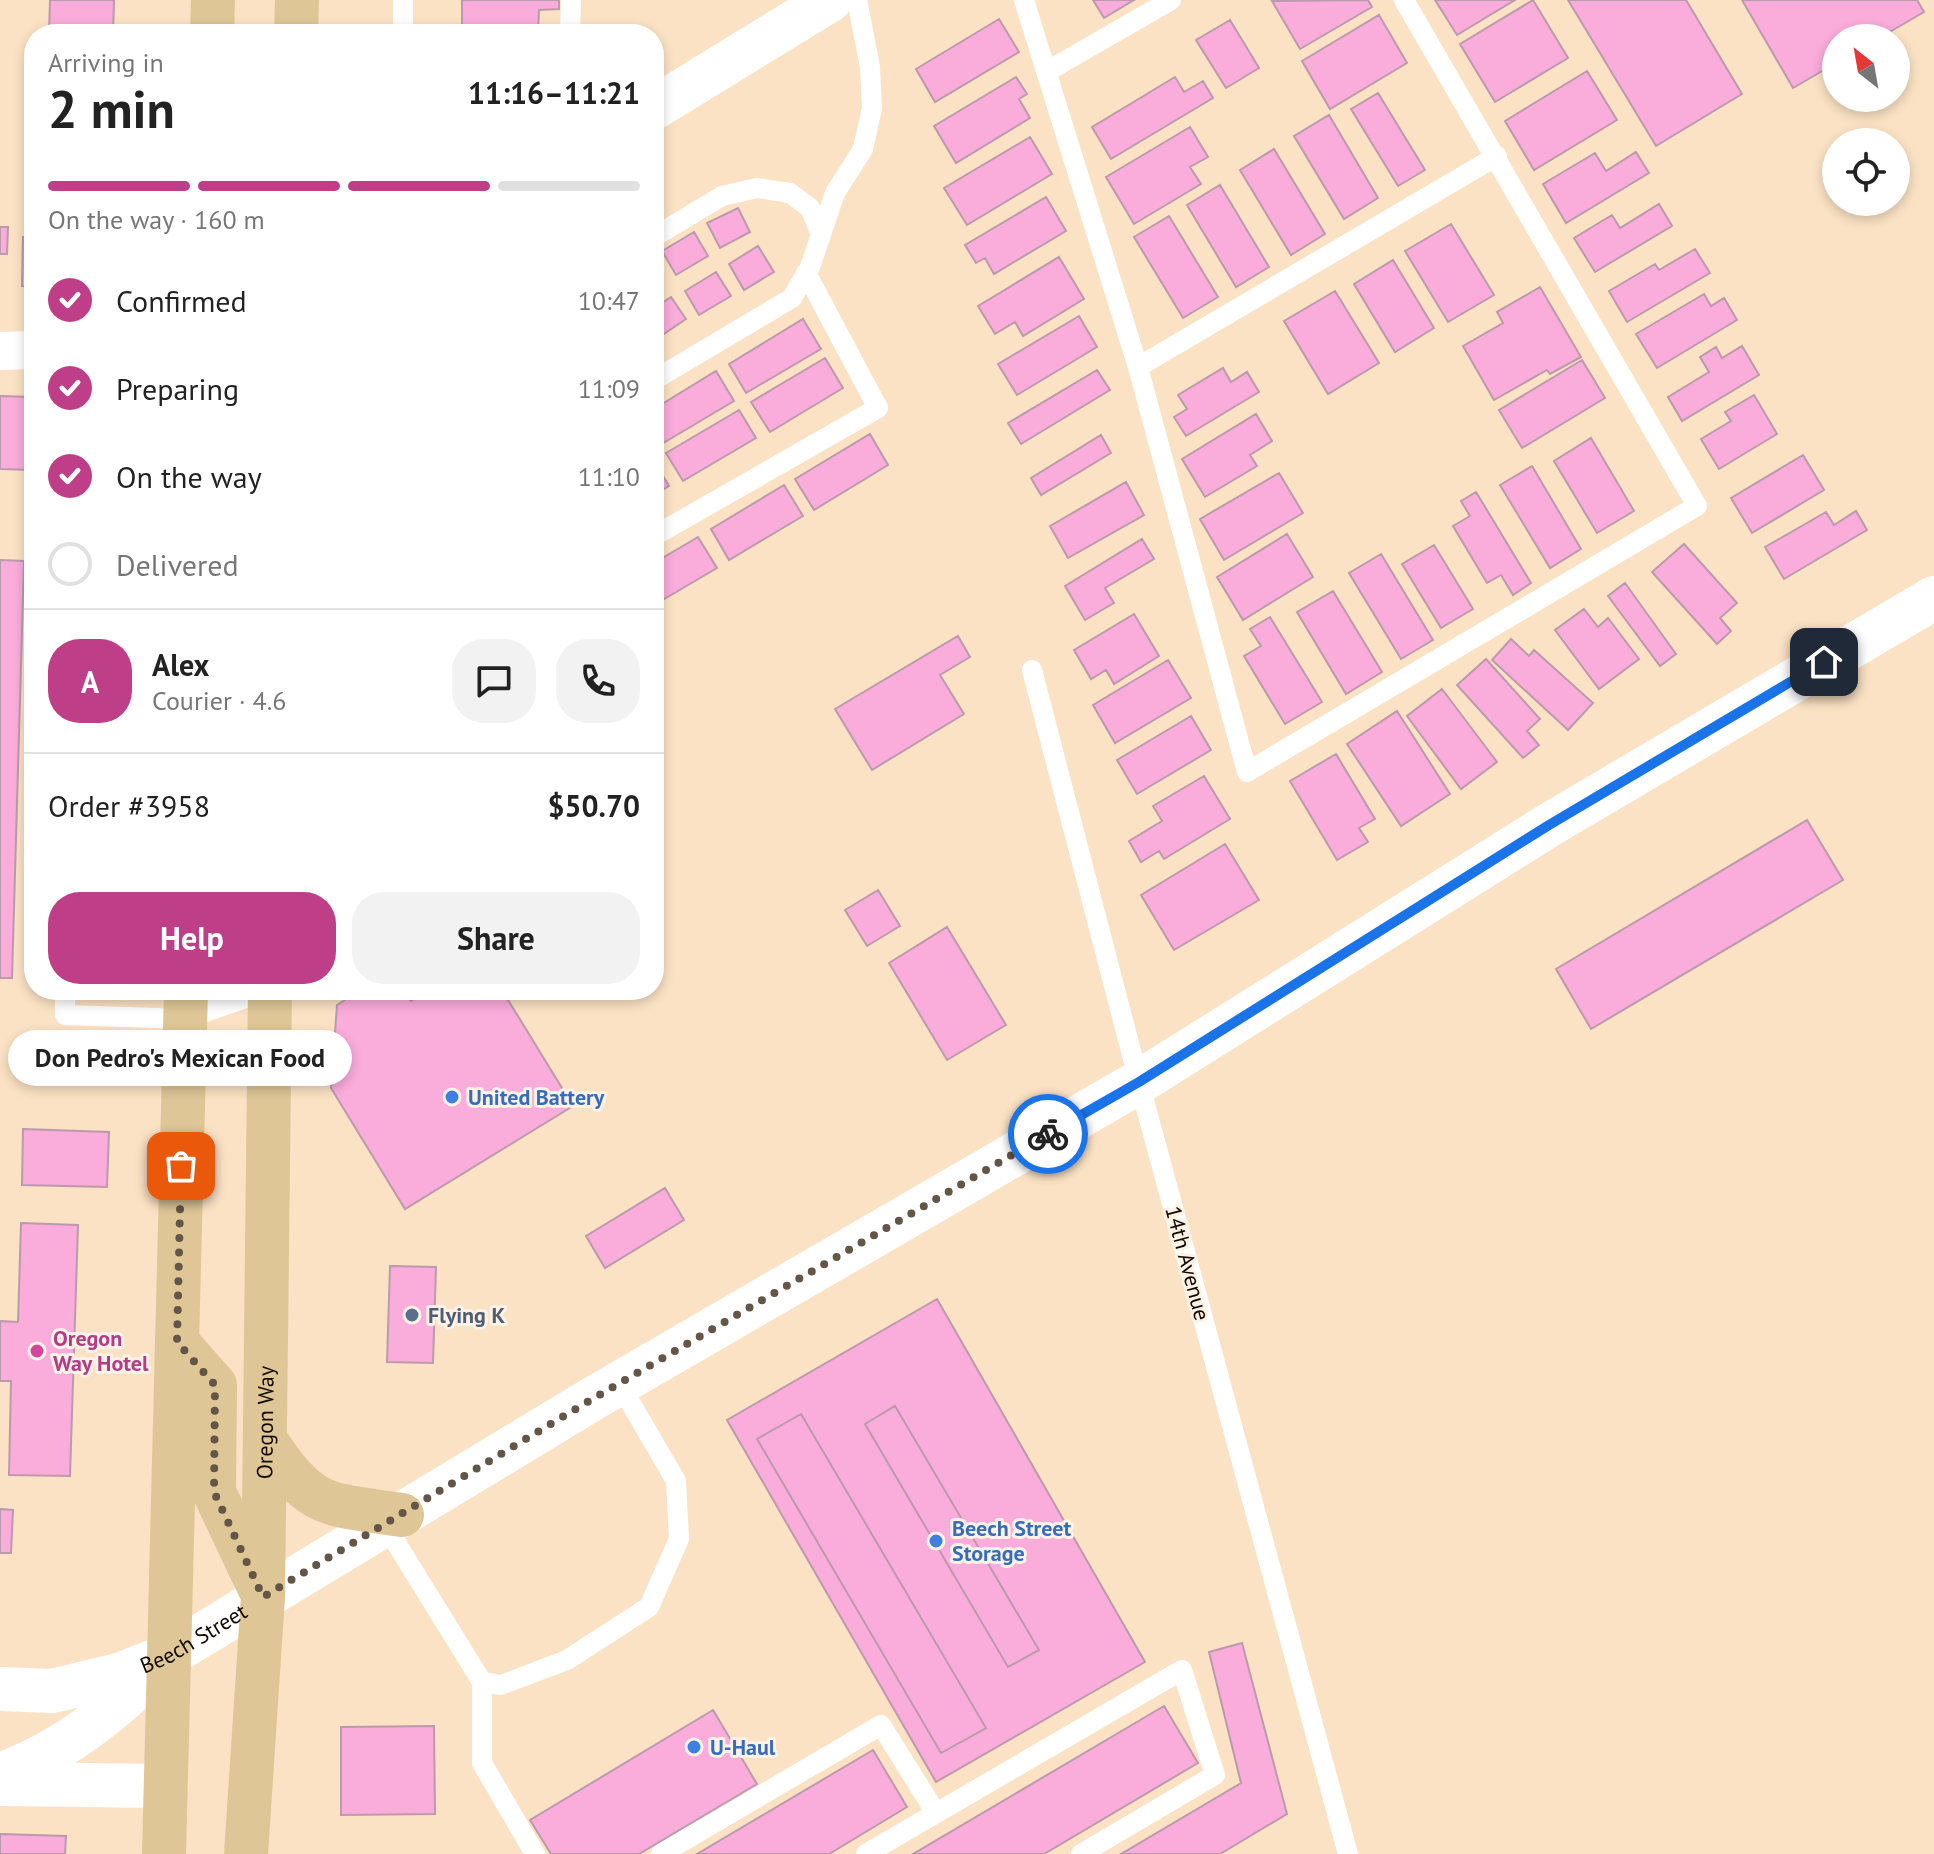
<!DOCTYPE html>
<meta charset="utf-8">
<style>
body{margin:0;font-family:"PT Sans",sans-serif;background:#f2f2f2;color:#222;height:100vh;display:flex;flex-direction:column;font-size:30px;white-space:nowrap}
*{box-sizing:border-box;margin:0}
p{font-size:26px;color:#767676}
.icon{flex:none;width:44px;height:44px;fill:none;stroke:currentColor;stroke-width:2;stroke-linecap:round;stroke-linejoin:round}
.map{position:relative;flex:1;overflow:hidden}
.sheet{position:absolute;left:24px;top:24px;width:640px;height:976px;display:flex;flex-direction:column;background:#fff;border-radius:32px;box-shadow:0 4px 12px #0003}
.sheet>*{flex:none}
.needle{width:52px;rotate:329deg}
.tools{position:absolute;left:1822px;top:24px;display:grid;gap:16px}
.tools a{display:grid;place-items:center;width:88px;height:88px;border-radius:50%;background:#fff;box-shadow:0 4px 12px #0003;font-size:40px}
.pin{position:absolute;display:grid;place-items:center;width:68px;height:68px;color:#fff;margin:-34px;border-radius:16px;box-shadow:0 4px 12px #0006}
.courier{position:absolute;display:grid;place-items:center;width:80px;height:80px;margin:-40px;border:6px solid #1a73e8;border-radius:50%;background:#fff;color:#222;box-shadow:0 2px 10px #0007}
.bubble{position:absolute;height:56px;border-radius:28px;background:#fff;box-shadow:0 4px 12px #0003;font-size:26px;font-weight:700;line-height:56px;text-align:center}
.overview em{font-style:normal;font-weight:700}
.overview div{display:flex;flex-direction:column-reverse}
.overview{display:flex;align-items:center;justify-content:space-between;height:136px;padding:0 24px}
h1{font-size:52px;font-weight:700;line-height:60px}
.bar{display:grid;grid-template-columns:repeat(4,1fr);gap:12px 8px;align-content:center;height:96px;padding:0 24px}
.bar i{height:10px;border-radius:6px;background:#e0e0e0}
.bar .active{background:#bf3e88}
.bar p{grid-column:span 4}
.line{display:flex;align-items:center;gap:20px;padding:0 24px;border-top:2px solid #e0e0e0}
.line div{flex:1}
.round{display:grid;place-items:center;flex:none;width:84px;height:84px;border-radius:32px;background:#f2f2f2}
ol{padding:0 24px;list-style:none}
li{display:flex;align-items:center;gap:24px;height:88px}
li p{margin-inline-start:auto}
li .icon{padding:8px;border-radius:50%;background:#bf3e88;color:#fff;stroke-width:4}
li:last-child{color:#767676}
li i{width:44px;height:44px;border:4px solid #e0e0e0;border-radius:50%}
.primary-button{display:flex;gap:16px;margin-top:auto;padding:16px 24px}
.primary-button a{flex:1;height:92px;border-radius:32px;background:#bf3e88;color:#fff;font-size:32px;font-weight:700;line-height:92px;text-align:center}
.primary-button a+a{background:#f2f2f2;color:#222}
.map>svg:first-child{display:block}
.building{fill:#faacda;stroke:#bc9aad;stroke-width:2}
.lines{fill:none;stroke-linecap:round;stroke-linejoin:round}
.lane{stroke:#fff;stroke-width:20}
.street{stroke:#fff;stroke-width:38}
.secondary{stroke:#fff;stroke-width:44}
.primary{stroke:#dec697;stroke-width:44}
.done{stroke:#645647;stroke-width:8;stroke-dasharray:0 14.4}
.route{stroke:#1a73e8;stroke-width:10}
.shop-dot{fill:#3f7fe0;stroke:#fcf2e6;stroke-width:3}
.service-dot{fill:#5c6f8a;stroke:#fcf2e6;stroke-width:3}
.hotel-dot{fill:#d1479c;stroke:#fcf2e6;stroke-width:3}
.labels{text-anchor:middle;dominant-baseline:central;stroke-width:6;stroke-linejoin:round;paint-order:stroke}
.shop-label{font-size:22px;font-weight:bold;fill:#366cbe;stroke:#fcf2e6;text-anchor:start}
.street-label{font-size:22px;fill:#130b03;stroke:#fcf2e6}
.service-label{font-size:22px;font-weight:bold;fill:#4e5e75;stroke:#fcf2e6;text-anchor:start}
.hotel-label{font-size:22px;font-weight:bold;fill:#b23c85;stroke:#fcf2e6;text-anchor:start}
</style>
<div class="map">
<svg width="1934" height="1854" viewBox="0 0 1934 1854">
<rect width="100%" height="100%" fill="#fbe2c4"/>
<path class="building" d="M50 0H114L113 34H49Z
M462 0H559V9L539 10 538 34H462Z
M1093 0H1134L1104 18Z
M1368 0 1372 7 1300 49 1272 1Z
M1435 0H1515L1457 35Z
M1533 0 1568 58 1495 102 1460 44Z
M1568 0H1686L1742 94 1656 146Z
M1742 0H1917L1924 12 1879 38H1836V63L1793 88Z
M1379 15 1407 63 1330 109 1302 61Z
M999 19 1019 52 935 102 916 69Z
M1230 20 1259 68 1226 88 1196 40Z
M1587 71 1617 120 1534 170 1505 121Z
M1016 77 1027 94 1019 99 1030 118 956 163 934 126Z
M1175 77 1184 92 1203 81 1213 98 1111 159 1092 127Z
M1378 93 1425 170 1398 186 1351 109Z
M1329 115 1378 198 1344 219 1294 136Z
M1190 127 1208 157 1190 167 1201 184 1134 224 1106 177Z
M1030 137 1052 174 967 225 944 188Z
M1274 149 1325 234 1291 255 1240 170Z
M1636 152 1649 173 1566 223 1543 184 1595 153 1606 171Z
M1220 185 1269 267 1236 287 1187 205Z
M1046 197 1066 231 994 274 985 258 976 263 965 245Z
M1659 204 1672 226 1595 272 1574 238 1612 215 1620 228Z
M738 208 750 232 720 248 707 223Z
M1169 216 1218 297 1183 318 1134 237Z
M1451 224 1494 295 1448 322 1405 251Z
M0 227H8L7 254H0Z
M694 232 708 256 676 275 662 251Z
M23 237H34V287L22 286Z
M758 246 774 272 744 290 729 264Z
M1695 249 1710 273 1627 322 1609 291 1655 264 1659 270Z
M1059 257 1084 299 1023 336 1015 322 995 334 978 306Z
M1393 260 1434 328 1395 352 1354 284Z
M716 272 731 296 699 315 685 291Z
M1540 287 1581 357 1550 374 1547 370 1494 400 1463 346 1503 323 1497 312Z
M1335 291 1379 363 1328 394 1284 321Z
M1704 294 1711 306 1724 298 1737 320 1657 368 1636 334Z
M671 297 686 319 658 338 654 331V308Z
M1079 316 1097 347 1017 395 998 364Z
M803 319 821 349 746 393 729 364Z
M1742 346 1759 375 1682 421 1668 397 1709 372 1700 357 1716 347 1722 358Z
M825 358 843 388 770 432 751 402Z
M1582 360 1605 398 1522 448 1499 410Z
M1223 368 1231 382 1247 372 1259 392 1186 436 1174 417 1187 409 1178 395Z
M1097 370 1110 390 1021 444 1008 423Z
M716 371 734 401 660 445 654 435V409Z
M1754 395 1777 434 1719 469 1701 439 1731 421 1725 412Z
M0 396 34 397 33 470 0 469Z
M739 410 756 438 683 481 666 453Z
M1256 414 1272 441 1250 455 1257 466 1205 497 1182 459Z
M870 434 888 465 814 510 795 479Z
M1101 435 1111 453 1041 495 1031 478Z
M1591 438 1634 511 1597 533 1554 461Z
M1803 455 1824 490 1752 533 1731 498Z
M654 461 669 486 654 495Z
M1532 466 1581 549 1550 568 1500 485Z
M1279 473 1303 513 1224 560 1200 519Z
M1126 482 1144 515 1068 558 1050 526Z
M784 485 803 516 729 560 711 529Z
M1476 492 1531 583 1513 595 1501 575 1487 583 1453 526 1470 516 1461 501Z
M1856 511 1867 530 1784 579 1765 547 1826 512 1834 525Z
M1287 534 1313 577 1243 620 1217 577Z
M698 537 717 568 654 605V563Z
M1142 539 1154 559 1105 588 1114 603 1085 620 1065 586Z
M1684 544 1737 603 1720 618 1731 631 1717 644 1652 572Z
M1434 545 1473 609 1441 628 1402 564Z
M1381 554 1433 640 1401 659 1349 573Z
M0 560 24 561 12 978H0Z
M1625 583 1676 654 1660 666 1608 596Z
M1333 591 1382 672 1346 694 1297 612Z
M1584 609 1598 627 1608 618 1639 659 1599 689 1555 630Z
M1134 614 1159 656 1114 684 1106 670 1091 679 1074 650Z
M1270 617 1322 702 1285 724 1244 656 1261 646 1250 629Z
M958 636 970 657 940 675 964 714 872 770 835 709Z
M1511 639 1529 656 1534 650 1593 703 1568 730 1492 660Z
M1486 659 1540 719 1527 731 1539 745 1523 758 1457 685Z
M1168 660 1191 698 1115 743 1093 705Z
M1442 689 1497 762 1461 789 1407 716Z
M1397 711 1450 794 1401 826 1347 744Z
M1191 716 1211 750 1137 794 1117 760Z
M1336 754 1375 819 1359 828 1368 842 1337 860 1290 781Z
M1204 776 1230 819 1164 859 1159 851 1141 862 1129 841 1162 821 1153 806Z
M1807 820 1843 880 1591 1029 1556 969Z
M1225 844 1259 900 1174 950 1141 895Z
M878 890 900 926 867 946 845 910Z
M947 927 1006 1025 947 1060 889 963Z
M361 990H404L411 1001 429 990H502L573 1106 405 1209 331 1088 337 1005Z
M23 1129 109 1132 107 1187 22 1185Z
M665 1188 684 1220 605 1268 586 1236Z
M21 1223 78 1225 70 1476 9 1475 11 1381H0V1321L18 1322Z
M390 1266 436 1267 433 1363 387 1362Z
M937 1299 1145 1662 936 1782 727 1420Z
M895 1406 1039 1650 1008 1667 865 1424Z
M801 1414 986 1728 941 1753 757 1439Z
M0 1509 13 1510 11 1553H0Z
M1242 1643 1287 1814 1220 1854H1121L1241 1783 1209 1652Z
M1164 1706 1198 1763 1044 1854H913Z
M713 1710 757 1784 639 1854H551L530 1820Z
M434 1726 435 1814 341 1815V1727Z
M873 1750 907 1807 829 1854H697Z
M0 1834 66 1836 65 1854H0Z"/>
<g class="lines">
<path class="lane" d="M1024 0 1138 367 1247 772 1697 506 1404 0
M403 34V0
M570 34 571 0
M1046 72 1171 0
M654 237 722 196 757 188 790 193 810 208 820 232
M1138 367 1497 156
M654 380 792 298 810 267 835 193 863 149 872 108 870 67 857 0
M654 536 878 408 806 273
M1032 670 1139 1082 1348 1854
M65 990V1015L185 1019 269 990
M385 1525 482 1682 501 1685 567 1660 649 1607 679 1539 676 1481 619 1383
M482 1682V1763L535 1854
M661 1854 881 1725 936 1813
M866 1854 1182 1670 1215 1775 1081 1854"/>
<path class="street" d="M0 351 34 350"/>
<g class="secondary">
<path d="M654 108 830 0"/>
<path id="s1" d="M0 1689 52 1691 119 1675 167 1656 594 1398 1139 1082 1549 825 1934 598"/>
<path d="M0 1775C63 1752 114 1712 160 1664"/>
<path d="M0 1784 166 1786"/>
</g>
<g class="primary">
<path d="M212 34 213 0"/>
<path d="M296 34 297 0"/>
<path d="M177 1342 215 1385 214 1492 259 1587"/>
<path d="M265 1439C310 1508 324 1504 402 1515"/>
<path d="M164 1854 186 990"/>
<path id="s2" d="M246 1854 263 1597 270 990"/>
</g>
</g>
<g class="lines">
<path class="done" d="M181 1166 177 1342 215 1385 214 1492 263 1597 594 1398 1048 1134"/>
<path class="route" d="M1048 1134 1139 1082 1549 825 1824 662"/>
</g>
<g class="shop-dot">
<circle cx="452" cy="1097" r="8"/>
<circle cx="936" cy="1541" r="8"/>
<circle cx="694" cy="1747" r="8"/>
</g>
<circle class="service-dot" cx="412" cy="1315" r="8"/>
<circle class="hotel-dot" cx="37" cy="1351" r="8"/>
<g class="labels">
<g class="shop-label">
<text x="468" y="1097">United Battery</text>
<text x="952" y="1528">Beech Street<tspan x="952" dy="25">Storage</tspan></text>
<text x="710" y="1747">U-Haul</text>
</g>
<g class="street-label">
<text transform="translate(1188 1263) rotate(75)">14th Avenue</text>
<text stroke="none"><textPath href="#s2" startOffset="432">Oregon Way</textPath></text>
<text stroke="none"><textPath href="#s1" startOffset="204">Beech Street</textPath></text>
</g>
<g class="service-label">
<text x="428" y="1315">Flying K</text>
</g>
<g class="hotel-label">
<text x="53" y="1338">Oregon<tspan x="53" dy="25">Way Hotel</tspan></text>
</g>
</g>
</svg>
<div class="tools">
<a><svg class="needle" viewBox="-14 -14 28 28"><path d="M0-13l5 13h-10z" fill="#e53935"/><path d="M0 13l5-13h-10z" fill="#767676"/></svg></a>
<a><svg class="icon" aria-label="locate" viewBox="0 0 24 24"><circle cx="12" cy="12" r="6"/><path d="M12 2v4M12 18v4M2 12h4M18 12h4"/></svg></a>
</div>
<div class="pin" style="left:181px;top:1166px;background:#ea580c"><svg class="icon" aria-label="bag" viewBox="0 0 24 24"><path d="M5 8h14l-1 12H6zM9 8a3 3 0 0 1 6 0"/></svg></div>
<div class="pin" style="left:1824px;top:662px;background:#1f2937"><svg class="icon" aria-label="home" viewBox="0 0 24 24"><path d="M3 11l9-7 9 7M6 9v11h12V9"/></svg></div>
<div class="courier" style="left:1048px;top:1134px"><svg class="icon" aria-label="bike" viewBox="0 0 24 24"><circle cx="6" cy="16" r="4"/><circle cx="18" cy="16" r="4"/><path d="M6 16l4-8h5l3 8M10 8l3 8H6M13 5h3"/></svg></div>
<div class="bubble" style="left:8px;top:1030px;width:344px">Don Pedro's Mexican Food</div>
<section class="sheet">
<div class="overview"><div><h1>2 min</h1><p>Arriving in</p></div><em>11:16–11:21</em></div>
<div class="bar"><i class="active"></i><i class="active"></i><i class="active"></i><i></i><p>On the way · 160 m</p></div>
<ol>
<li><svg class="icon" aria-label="check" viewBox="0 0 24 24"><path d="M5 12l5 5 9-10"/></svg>Confirmed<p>10:47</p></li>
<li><svg class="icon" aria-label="check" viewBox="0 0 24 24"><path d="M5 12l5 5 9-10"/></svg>Preparing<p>11:09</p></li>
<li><svg class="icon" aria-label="check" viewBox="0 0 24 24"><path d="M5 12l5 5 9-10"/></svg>On the way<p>11:10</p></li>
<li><i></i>Delivered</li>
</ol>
<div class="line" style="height:144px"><b class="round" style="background:#bf3e88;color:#fff">A</b><div><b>Alex</b><p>Courier · 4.6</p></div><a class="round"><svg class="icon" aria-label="chat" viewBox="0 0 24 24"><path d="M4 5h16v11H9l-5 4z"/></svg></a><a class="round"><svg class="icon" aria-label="phone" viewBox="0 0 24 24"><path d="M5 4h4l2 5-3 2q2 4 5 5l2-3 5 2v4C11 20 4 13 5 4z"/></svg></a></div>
<div class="line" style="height:104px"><div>Order #3958</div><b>$50.70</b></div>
<div class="primary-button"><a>Help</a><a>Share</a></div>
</section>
</div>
